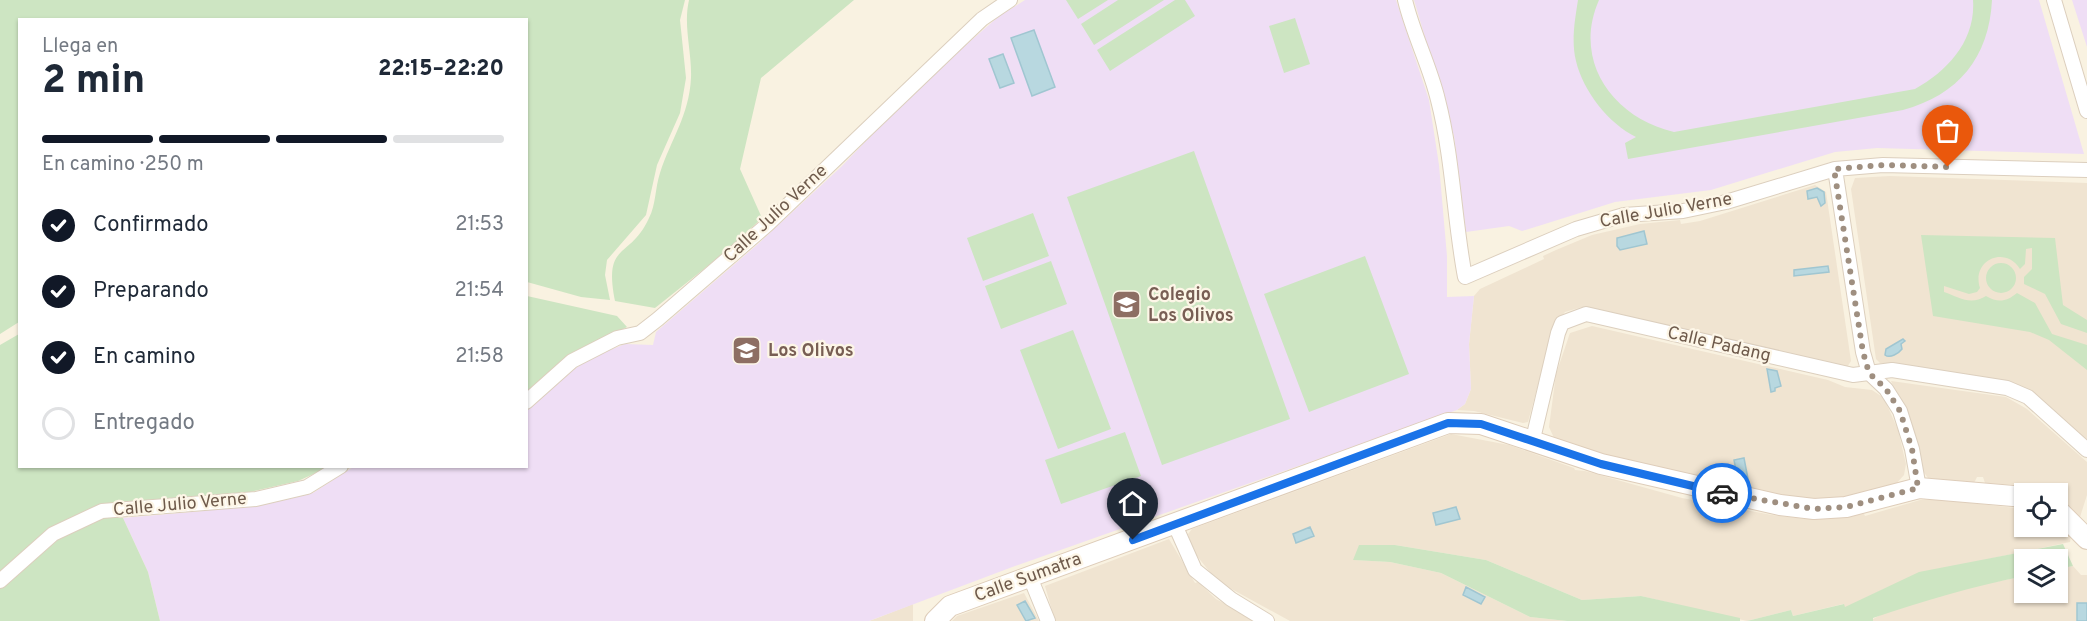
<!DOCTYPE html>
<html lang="es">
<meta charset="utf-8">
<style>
body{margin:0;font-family:Overpass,sans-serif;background:#f2f2f3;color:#1f2937;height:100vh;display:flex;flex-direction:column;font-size:22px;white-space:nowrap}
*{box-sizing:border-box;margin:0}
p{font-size:20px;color:#747a83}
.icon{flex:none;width:33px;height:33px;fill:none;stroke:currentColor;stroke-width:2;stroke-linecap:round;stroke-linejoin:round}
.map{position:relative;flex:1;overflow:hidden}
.panel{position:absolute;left:18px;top:18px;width:510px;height:450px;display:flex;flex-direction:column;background:#fff;border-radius:0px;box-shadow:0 2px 4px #0004}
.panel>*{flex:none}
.buttons{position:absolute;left:2014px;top:483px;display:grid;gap:12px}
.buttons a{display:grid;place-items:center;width:54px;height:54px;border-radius:0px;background:#fff;box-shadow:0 2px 4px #0004;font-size:30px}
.pin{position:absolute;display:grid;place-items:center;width:51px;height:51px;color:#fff;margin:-62px -26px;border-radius:50% 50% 50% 0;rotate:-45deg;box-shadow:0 0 6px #0007}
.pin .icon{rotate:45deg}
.courier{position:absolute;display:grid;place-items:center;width:60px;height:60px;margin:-30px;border:4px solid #1a73e8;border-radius:50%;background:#fff;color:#222;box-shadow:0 2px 8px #0007}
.summary em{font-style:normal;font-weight:800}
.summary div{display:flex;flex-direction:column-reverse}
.summary{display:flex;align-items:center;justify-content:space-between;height:102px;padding:0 24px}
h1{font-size:39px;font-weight:800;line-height:45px}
.bar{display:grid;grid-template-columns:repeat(4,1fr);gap:9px 6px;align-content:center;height:72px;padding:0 24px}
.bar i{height:8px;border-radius:4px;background:#e0e1e3}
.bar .on{background:#111827}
.bar p{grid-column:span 4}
ol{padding:0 24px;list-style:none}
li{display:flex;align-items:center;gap:18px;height:66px}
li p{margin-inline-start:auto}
li .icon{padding:6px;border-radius:50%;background:#111827;color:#fff;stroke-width:4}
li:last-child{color:#747a83}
li i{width:33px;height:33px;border:3px solid #e0e1e3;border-radius:50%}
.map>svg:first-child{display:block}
.residential{fill:#f0e4d1}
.education{fill:#efdef5}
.green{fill:#cde5c2}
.water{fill:#b8d8e0;stroke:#a0c6d1;stroke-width:1.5}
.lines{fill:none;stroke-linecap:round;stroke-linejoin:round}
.street-casing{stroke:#dccfbe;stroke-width:16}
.secondary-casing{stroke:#decdba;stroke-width:22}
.street{stroke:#fff;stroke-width:14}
.secondary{stroke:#fff;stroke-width:20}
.done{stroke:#9f8f80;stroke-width:6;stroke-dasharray:0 10.8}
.route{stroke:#1a73e8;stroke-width:8}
.labels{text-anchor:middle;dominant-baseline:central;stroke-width:4.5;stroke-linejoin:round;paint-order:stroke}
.street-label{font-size:18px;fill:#6e5a4b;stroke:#fdf6e7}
.education-label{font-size:18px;font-weight:bold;fill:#785e54;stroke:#fdf6e7;text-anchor:start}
</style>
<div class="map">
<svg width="2087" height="621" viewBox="0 0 2087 621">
<rect width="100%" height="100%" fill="#f9f2e1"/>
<path class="residential" d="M1890 176 2087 183V441L2032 392 2011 382 1880 363 1876 359 1851 189 1855 178Z
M1815 185 1826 192 1851 361 1846 369 1582 307 1565 312 1554 325 1528 422 1523 423 1474 411 1457 410 1465 404 1471 389 1469 344 1474 296 1480 289 1544 259 1543 256 1556 250 1592 235 1640 224 1680 220 1681 224 1700 221Z
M1592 326 1828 380 1845 387 1872 390 1884 398 1898 430 1906 464 1904 475 1894 486 1865 496 1806 499 1768 495 1766 491 1755 492 1605 457 1604 454 1554 438 1549 427 1556 374 1570 333Z
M1891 381 2006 397 2027 409 2087 462V495L2080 517 2058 499V494L2047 493 2019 485 1985 483 1983 477H1977L1974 483 1928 478 1920 467 1917 440Z
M1451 434 1509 445 1574 468 1575 470 1585 471 1682 498 1772 515 1806 519 1864 514 1865 516 1920 500 1960 499 1961 502 2025 509V526H2058V522L2071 536 2070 542 1936 570 1884 589 1845 608 1843 604 1793 616 1791 610 1747 621 1641 596 1582 600 1486 560 1395 545 1354 560 1390 562 1441 573 1530 617 1567 621H1290L1217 581 1193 551 1188 534 1192 529Z
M1169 539 1195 583 1198 582 1216 599 1256 621H1055L1045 586Z
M2073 566 2081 575H2087V621H1873V619L1888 611 1959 589 2025 576V592H2058V569Z
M1024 593 1039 621H952L957 616Z
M913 604V621H869L880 617Z"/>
<path class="education" d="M1025 0H1396L1429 100 1439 165 1447 256V297L1474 296 1469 344 1471 389 1465 404 1457 410 1015 566 869 621H160L148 572 123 518 203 511 313 493 353 467 526 466 527 411 562 378 590 358 625 344 653 345 656 332 758 244 841 167 919 86 998 17Z
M1414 0H2039L2084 154 1877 148 1835 152 1711 190 1615 202 1522 231 1509 226 1466 232 1454 136Z
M2072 0H2087V47Z"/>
<path class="green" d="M0 0H685L680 20 686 78 680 113 657 165 646 215 607 260 605 275 610 300 581 297 527 282 526 20H20L19 322 0 334Z
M689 0H854L761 78 740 169 762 218 724 253 655 308 615 301C603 241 630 260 649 218 656 205 655 188 660 173 671 139 689 116 691 78 692 51 683 26 689 0Z
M1066 0H1108L1078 19Z
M1118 0H1164L1094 45 1081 24Z
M1175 0H1185L1195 16 1110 71 1097 50Z
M1578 0H1599C1572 61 1613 118 1674 132L1915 89C1948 71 1976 40 1973 0H1992C1989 58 1958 95 1903 110L1628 159 1625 143 1636 137C1609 124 1583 91 1576 61 1571 42 1575 19 1578 0Z
M1295 18 1310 64 1284 73 1269 26Z
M1194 151 1290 419 1162 465 1067 197Z
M1033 213 1049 256 983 281 967 238Z
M1921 235 2055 238 2063 305 2087 320V333L2061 324 2045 294 2024 284V277L2032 269V248L2026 249 2025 264 2020 269C2005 245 1971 260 1980 288L1977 292 1969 294 1944 286V292C1959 297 1970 306 1986 296 1998 303 2006 302 2017 293L2035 303 2052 334 2087 345V370L2049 340 2030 332 1933 316Z
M1365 256 1409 374 1309 412 1264 294Z
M1051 261 1067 304 1001 329 985 286Z
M1986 278a15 15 0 1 1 30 0a15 15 0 1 1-30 0Z
M527 296 617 316 627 327 566 359 527 392Z
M1073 330 1111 429 1058 449 1020 350Z
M19 334 20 466 329 467 298 481 241 494 99 506 0 574V345Z
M1125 432 1141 476 1061 504 1045 460Z
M107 516 123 518 148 572 160 621H0V587L57 537Z
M2063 544 2073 566 2058 569V560H2025V576C1973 586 1923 601 1873 618V621H1747L1791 610 1793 616 1844 604 1845 607 1919 572Z
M1359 545H1395L1486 560 1582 600 1641 596 1740 618V621H1567L1530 617 1441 573 1390 562 1353 560Z"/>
<path class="water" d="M1034 30 1055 87 1032 96 1011 38Z
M1003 54 1014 83 1000 88 989 59Z
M1817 188 1824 192 1825 203 1821 206 1817 197 1808 199 1807 191Z
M1644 231 1647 244 1620 250 1617 246V238Z
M1828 266 1829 272 1794 276V270Z
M1903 339 1905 341 1901 344 1902 349C1899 353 1890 359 1885 355L1886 349Z
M1767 369 1777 371 1781 386 1775 388V391L1771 392Z
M1744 458 1748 479 1738 481 1734 460Z
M1456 507 1460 519 1436 525 1433 513Z
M1310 527 1314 536 1296 543 1293 534Z
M1466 587 1485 597 1481 604 1463 595Z
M1025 601 1035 618 1026 621 1017 605Z
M2077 603H2087V621H2077Z"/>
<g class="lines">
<defs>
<path id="street" d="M1405 0C1413 34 1430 66 1438 100 1453 158 1454 219 1465 277L1576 229 1624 215 1683 211 1726 202 1835 169 1883 165 2087 170
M2054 0 2087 111
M1835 169 1863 352 1869 373 1886 389 1900 411 1912 449 1919 488
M526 402 572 361 617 338 640 333 658 319 768 224 982 19 1010 0
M1533 439 1558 333 1562 323 1586 314 1853 375 1892 370 2007 388 2028 397 2087 450
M1175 525 1195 570 1231 599 1267 621
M1030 577 1048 621
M0 581 53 534 102 511 256 499 307 487 341 466"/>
<path id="secondary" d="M2058 510 2087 539
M935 621 950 606 1448 423 1481 424 1601 464 1780 505 1814 509 1846 507 1919 488 2025 497"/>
</defs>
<use href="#street" class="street-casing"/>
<use href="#secondary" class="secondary-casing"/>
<use href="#street" class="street"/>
<use href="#secondary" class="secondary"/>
</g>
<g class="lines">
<path class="done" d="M1722 493 1814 509 1846 507 1918 488 1912 449 1900 411 1886 389 1869 373 1863 352 1834 169 1883 165 1948 167"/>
<path class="route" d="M1133 540 1448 423 1481 424 1601 464 1722 493"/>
</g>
<defs>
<symbol id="school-square" viewBox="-11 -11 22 22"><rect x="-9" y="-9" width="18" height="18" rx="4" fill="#8d6e63" stroke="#fdf6e7"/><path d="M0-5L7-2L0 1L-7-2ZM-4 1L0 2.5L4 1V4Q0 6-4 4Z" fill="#fff"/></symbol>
</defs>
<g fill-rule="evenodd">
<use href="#school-square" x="1110" y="288" width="33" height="33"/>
<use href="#school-square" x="730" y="334" width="33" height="33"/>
</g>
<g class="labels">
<g class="street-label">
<text transform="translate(1666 211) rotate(-10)">Calle Julio Verne</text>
<text transform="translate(776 214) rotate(-43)">Calle Julio Verne</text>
<text transform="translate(1719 345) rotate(13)">Calle Padang</text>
<text transform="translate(180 505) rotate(-5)">Calle Julio Verne</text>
<text transform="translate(1028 578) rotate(-20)">Calle Sumatra</text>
</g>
<g class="education-label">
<text x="1148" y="295">Colegio<tspan x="1148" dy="21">Los Olivos</tspan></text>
<text x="768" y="351">Los Olivos</text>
</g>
</g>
</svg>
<div class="buttons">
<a><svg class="icon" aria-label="locate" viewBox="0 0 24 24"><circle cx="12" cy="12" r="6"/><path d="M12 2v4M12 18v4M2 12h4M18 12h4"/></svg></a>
<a><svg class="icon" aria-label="layers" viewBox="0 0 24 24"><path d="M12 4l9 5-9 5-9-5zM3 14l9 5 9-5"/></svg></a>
</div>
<div class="pin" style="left:1948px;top:167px;background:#ea580c"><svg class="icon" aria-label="bag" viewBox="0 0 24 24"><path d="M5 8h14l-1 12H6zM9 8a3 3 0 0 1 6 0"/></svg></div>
<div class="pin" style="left:1133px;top:540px;background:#1f2937"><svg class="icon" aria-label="home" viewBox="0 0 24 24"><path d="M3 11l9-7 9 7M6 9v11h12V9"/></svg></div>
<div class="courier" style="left:1722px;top:493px"><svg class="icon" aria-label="car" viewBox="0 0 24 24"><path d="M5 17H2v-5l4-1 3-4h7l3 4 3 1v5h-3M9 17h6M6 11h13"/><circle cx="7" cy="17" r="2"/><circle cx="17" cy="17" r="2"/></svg></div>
<section class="panel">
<div class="summary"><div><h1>2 min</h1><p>Llega en</p></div><em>22:15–22:20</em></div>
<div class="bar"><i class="on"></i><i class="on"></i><i class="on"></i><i></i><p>En camino · 250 m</p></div>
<ol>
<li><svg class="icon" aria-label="check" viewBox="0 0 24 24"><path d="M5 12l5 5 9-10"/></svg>Confirmado<p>21:53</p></li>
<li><svg class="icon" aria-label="check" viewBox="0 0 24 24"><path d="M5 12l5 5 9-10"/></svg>Preparando<p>21:54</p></li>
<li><svg class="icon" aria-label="check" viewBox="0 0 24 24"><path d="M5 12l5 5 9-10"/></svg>En camino<p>21:58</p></li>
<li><i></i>Entregado</li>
</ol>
</section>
</div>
